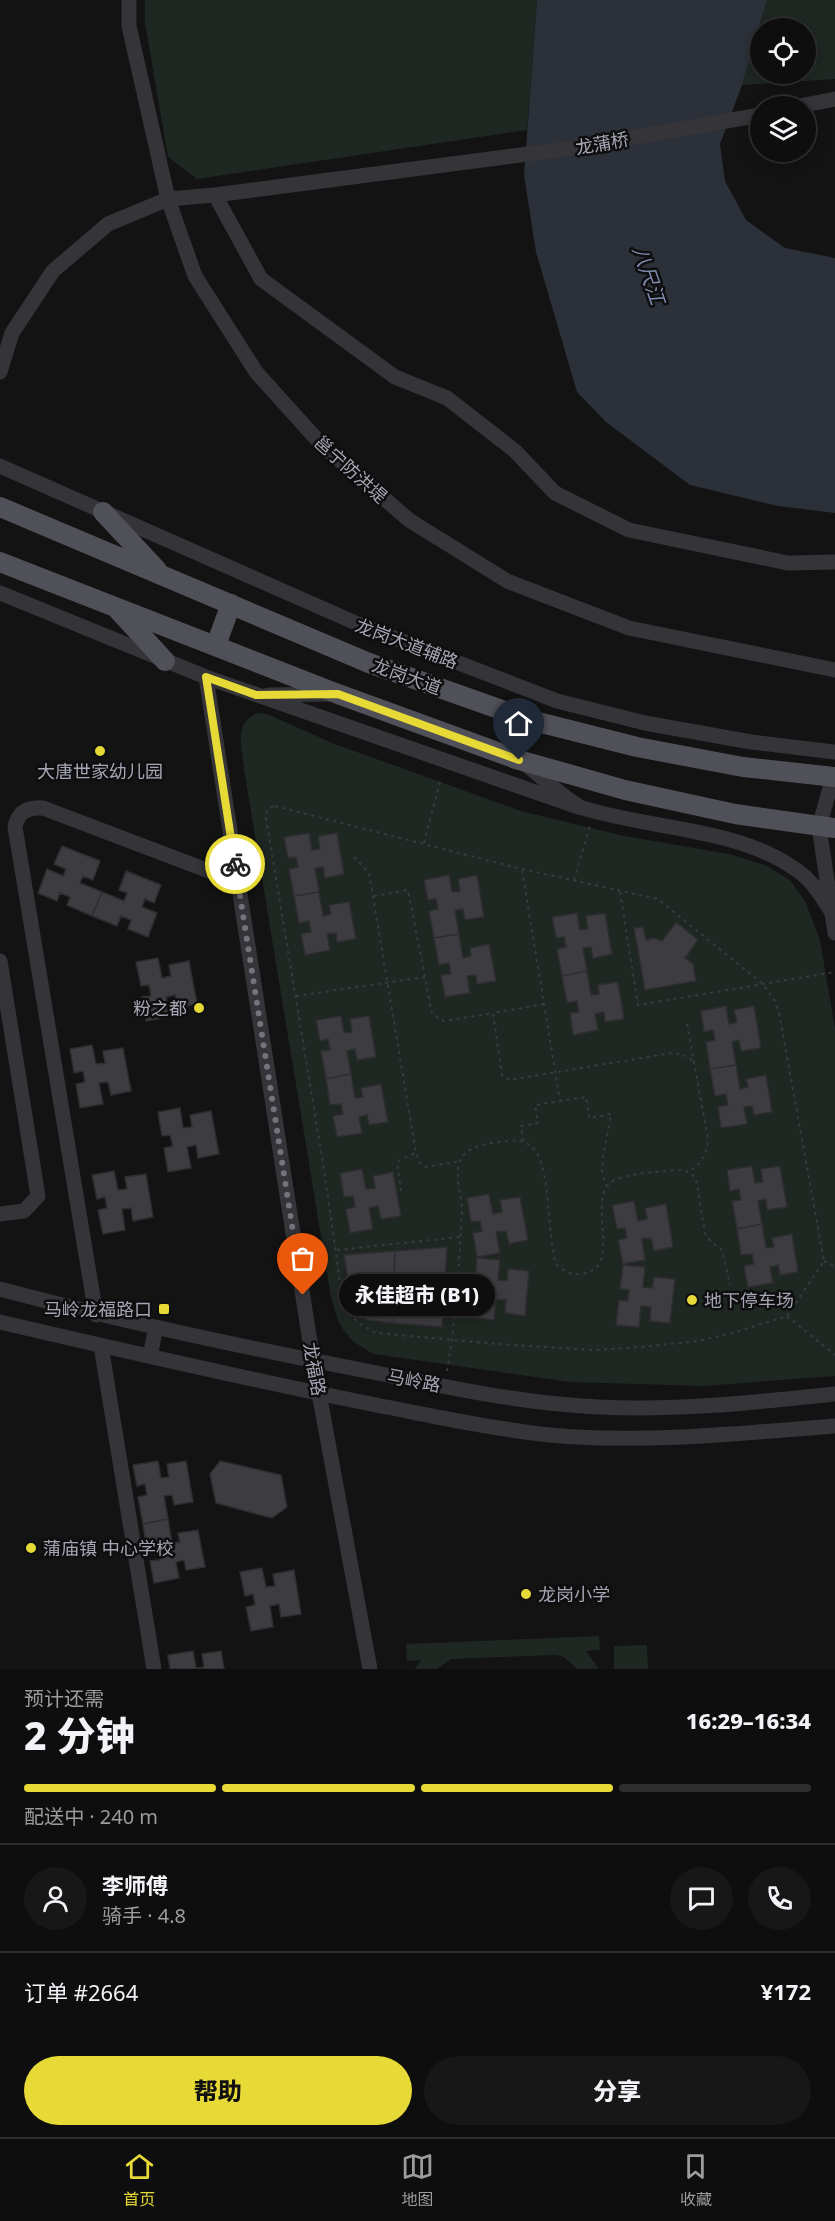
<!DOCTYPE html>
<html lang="zh">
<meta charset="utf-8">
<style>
body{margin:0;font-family:"Noto Sans","Noto Sans SC",sans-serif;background:#171718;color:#f1f3f6;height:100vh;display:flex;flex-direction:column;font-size:22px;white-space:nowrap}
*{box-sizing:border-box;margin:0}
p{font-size:20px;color:#9b9c9e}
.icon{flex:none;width:33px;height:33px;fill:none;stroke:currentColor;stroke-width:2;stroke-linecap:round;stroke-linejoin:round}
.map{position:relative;height:1669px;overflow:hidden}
.details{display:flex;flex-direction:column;background:#0e0e0f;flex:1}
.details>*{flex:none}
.controls{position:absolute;left:750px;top:18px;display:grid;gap:12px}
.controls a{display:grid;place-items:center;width:66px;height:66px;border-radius:50%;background:#0e0e0f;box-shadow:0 3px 15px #0003,0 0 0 2px #2e2e2f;font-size:30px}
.pin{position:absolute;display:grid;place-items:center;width:51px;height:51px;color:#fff;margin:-62px -26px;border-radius:50% 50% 50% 0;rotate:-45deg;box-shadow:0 0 6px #0007}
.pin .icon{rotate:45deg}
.courier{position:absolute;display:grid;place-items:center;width:60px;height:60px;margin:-30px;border:4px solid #e7da37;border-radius:50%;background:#fff;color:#222;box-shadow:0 2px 8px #0007}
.bubble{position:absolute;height:42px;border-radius:21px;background:#0e0e0f;box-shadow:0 3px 15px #0003,0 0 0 2px #2e2e2f;font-size:20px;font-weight:800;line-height:42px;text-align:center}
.headline em{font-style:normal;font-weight:800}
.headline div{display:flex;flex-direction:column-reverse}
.headline{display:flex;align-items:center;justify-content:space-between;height:102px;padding:0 24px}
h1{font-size:39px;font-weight:800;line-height:45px}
.bar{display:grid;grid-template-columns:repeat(4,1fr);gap:9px 6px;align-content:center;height:72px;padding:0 24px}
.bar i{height:8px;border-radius:4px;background:#2e2e2f}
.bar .on{background:#e7da37}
.bar p{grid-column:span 4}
.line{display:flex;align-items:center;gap:15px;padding:0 24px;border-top:2px solid #2e2e2f}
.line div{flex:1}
.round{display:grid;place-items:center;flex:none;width:63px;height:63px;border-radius:32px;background:#171718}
.button{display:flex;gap:12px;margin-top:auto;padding:12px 24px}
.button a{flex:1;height:69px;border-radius:36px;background:#e7da37;color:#111;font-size:24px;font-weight:800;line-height:69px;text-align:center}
.button a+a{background:#171718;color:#f1f3f6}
.dock{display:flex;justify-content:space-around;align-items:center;height:84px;border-top:2px solid #2e2e2f;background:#0e0e0f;font-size:16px;color:#9b9c9e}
.dock a{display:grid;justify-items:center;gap:3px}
.dock .on{color:#e7da37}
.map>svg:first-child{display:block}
.green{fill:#1f2722;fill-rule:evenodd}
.water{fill:#2c3039}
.building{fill:#3d3d41;stroke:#2e2d30;stroke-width:1.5}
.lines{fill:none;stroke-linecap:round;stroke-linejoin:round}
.path{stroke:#3a3a40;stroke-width:2;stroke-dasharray:3 4.5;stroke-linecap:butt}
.minor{stroke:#343439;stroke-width:15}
.major{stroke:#505058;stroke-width:20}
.done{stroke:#72737c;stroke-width:6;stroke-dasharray:0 10.8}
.route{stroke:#e7da37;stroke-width:8}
.poi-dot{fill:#e7da37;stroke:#0e0e0f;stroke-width:2}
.labels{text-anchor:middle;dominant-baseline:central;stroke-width:5;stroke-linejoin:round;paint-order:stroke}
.street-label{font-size:18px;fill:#a5a6b4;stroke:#0e0e0f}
.poi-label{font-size:18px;fill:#a5a6b4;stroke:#0e0e0f;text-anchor:start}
.water-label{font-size:20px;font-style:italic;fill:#7d8aad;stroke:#0e0e0f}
</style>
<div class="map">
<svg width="835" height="1669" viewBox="0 0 835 1669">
<rect width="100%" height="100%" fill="#131314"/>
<path class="green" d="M145 0H537L527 130 197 179 168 157 145 23Z
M767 0H835V79L742 85ZM806 28V74H760V28Z
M258 713 267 714 332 743 521 811 624 836 729 854 765 865 790 880 805 901 820 940 835 1028V1376L703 1386 570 1382 374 1354C345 1339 339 1328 331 1297L244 769C242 748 233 722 258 713Z
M599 1636 600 1650 586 1651 599 1669H577L564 1657 556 1655 451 1659 437 1669H415L421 1660 407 1661 406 1644Z
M647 1645 648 1669H614V1646Z"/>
<path class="water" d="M537 0H767L742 85 720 144 725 181 746 220 785 248 835 258V513L778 506 690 485 606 422 577 392 536 252 524 175Z"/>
<path class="building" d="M309 833 312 850 320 849 318 836 337 833 344 874 325 878 323 867 315 868 319 892 294 896 289 869 298 867 296 857 288 858 284 837Z
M62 846 100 861 93 880 83 876 80 883 102 892 92 916 67 905 70 897 60 893 57 901 38 893 47 869 63 876 66 869 54 864Z
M126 871 161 885 154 903 145 899 142 907 157 913 148 937 128 929 131 920 121 916 117 926 92 916 102 892 124 901 127 893 119 890Z
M449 875 452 892 460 891 458 879 477 875 484 917 465 920 463 909 455 910 459 934 434 938 429 911 438 909 436 899 428 900 424 880Z
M319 892 323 916 331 914 329 905 349 902 356 939 337 942 336 933 327 934 330 950 305 955 301 934 311 932 309 921 299 923 294 896Z
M577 913 580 930 588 929 586 916 605 913 612 954 593 958 591 947 583 948 587 971 562 976 557 949 566 947 564 937 556 938 552 917Z
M676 922 698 940 685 958 693 964 696 981 645 990 634 928 643 927 646 940 654 938 662 941Z
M459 934 463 958 471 956 470 948 489 944 496 981 477 984 476 975 467 976 470 993 445 997 441 975 451 974 449 963 439 965 434 938Z
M158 958 162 978 171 976 169 965 189 961 197 1004 177 1008 175 995 166 997 170 1017 146 1021 142 997 151 996 149 985 141 986 136 962Z
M587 971 591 995 599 994 598 985 618 982 624 1019 605 1022 604 1012 595 1014 598 1030 573 1035 570 1013 579 1012 577 1001 567 1003 562 976Z
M726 1006 729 1024 737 1022 734 1010 754 1006 761 1048 741 1051 739 1040 732 1042 736 1065 710 1069 706 1042 715 1040 713 1030 704 1032 701 1011Z
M341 1016 344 1033 352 1032 350 1019 369 1016 376 1057 357 1060 355 1049 347 1051 351 1074 326 1079 321 1051 330 1050 328 1039 320 1041 316 1020Z
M92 1045 96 1064 105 1063 103 1051 123 1048 131 1091 111 1095 108 1082 99 1083 103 1104 80 1108 76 1084 85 1082 83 1071 74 1073 70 1049Z
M736 1065 740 1089 748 1087 746 1079 766 1075 772 1112 754 1115 752 1106 744 1107 747 1124 721 1128 718 1107 728 1105 726 1094 715 1096 710 1069Z
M351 1074 355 1098 363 1097 361 1088 381 1084 388 1122 369 1125 367 1115 359 1117 362 1133 337 1137 333 1116 343 1114 341 1104 330 1105 326 1079Z
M180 1108 183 1128 192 1127 190 1115 211 1111 219 1154 198 1158 196 1145 187 1147 191 1168 168 1172 164 1148 173 1146 170 1135 162 1136 158 1112Z
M752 1166 755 1183 763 1182 761 1169 780 1166 787 1207 767 1210 766 1199 758 1201 762 1224 737 1229 732 1201 741 1200 739 1189 730 1191 727 1170Z
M362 1169 366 1189 375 1188 373 1176 393 1172 401 1216 381 1219 378 1206 369 1208 373 1229 350 1233 346 1209 355 1207 353 1196 344 1197 340 1173Z
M114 1171 118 1190 127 1189 125 1177 146 1174 153 1217 133 1221 131 1208 122 1209 125 1230 103 1234 98 1210 107 1208 105 1197 97 1199 92 1175Z
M489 1194 493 1214 502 1212 500 1200 520 1197 528 1240 509 1244 506 1231 496 1232 500 1253 477 1257 473 1233 482 1231 480 1221 471 1222 467 1198Z
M634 1201 638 1221 647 1219 645 1208 666 1204 673 1247 654 1251 651 1238 642 1239 645 1260 623 1264 618 1240 627 1238 625 1228 617 1229 612 1205Z
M762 1224 766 1248 774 1247 772 1238 792 1234 798 1272 780 1275 778 1265 770 1267 773 1283 748 1287 744 1266 754 1264 752 1254 741 1255 737 1229Z
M447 1247 442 1327 392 1323 395 1251Z
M395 1251 392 1323 368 1320 359 1314 351 1297 344 1255Z
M477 1258 500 1260 498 1280 507 1281 508 1269 529 1271 525 1316 505 1313 506 1300 496 1299 494 1320 471 1317 473 1293 482 1294 483 1283 475 1282Z
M623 1265 645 1267 643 1287 652 1288 654 1277 675 1279 670 1323 650 1321 651 1307 641 1306 639 1327 616 1325 619 1300 628 1301 629 1290 620 1289Z
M158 1461 161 1478 169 1477 167 1464 186 1461 193 1502 174 1505 172 1495 164 1496 168 1519 143 1524 138 1497 147 1495 145 1484 137 1486 133 1465Z
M220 1461 281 1475 287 1507 272 1518 216 1503 210 1474Z
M168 1519 172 1543 180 1542 178 1533 198 1530 205 1567 186 1570 184 1560 176 1562 179 1578 154 1583 150 1561 160 1560 158 1549 147 1551 143 1524Z
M262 1568 266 1587 275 1586 273 1574 294 1570 301 1614 281 1617 279 1604 270 1606 273 1627 251 1631 246 1607 255 1605 253 1594 245 1596 240 1572Z
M193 1651 196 1668 204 1667 202 1654 221 1651 224 1669H170L168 1655Z"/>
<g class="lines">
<path class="path" d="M275 806 522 869 658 899 763 984 775 1001 779 1013 824 1261 787 1316 736 1332 698 1341 641 1347 595 1350 497 1344 376 1333 357 1322 349 1312 340 1282 323 1163 266 818C266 811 267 808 275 806Z
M424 843 440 782
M354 857 369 873 416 1153 420 1163 426 1167 460 1161
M522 870 560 1101
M574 880 590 826
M620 892 638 1005 835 972
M374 896 408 890 432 1014 444 1021 493 1013
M296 996 425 977
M544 1004 493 1013 502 1075 509 1080 672 1053 682 1054 693 1061
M687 1024 708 1139C707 1155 701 1163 689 1172
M523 1141 521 1126 538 1123 535 1105 586 1097 589 1118 611 1114 603 1157 602 1170 606 1186
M401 1191 397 1163 401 1159 416 1153
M337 1250 460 1237
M824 1261 835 1267
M787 1316 835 1355
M447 1371C456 1319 459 1264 462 1211 462 1196 454 1177 460 1161 467 1144 492 1143 508 1141 521 1139 532 1143 538 1155 551 1184 547 1232 556 1264 564 1271 570 1275 581 1274 623 1270 589 1206 608 1185 619 1172 663 1172 680 1170L689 1172 696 1179 705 1233 711 1242 722 1250 730 1285"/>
<path class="minor" d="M129 0V26L168 199 195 276 256 372 321 444 409 520 507 581 629 628 835 670
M799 106 835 99
M215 195 261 279 395 377 447 398 515 451 555 493 629 530 788 563 835 562
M0 372 12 333 53 271 108 224 168 199 215 195 574 148 760 115
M0 466 358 624 557 701 645 723 751 742 835 752
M0 593 206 677 581 808
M206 677 313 1361 370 1669
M268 695 331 694
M525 764C537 773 571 804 583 808 649 829 738 828 795 869 811 879 821 895 831 911
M833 777 819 827 835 933
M0 961 38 1196 24 1211 0 1214
M0 1289C123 1322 247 1348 372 1372 447 1387 523 1404 600 1407 679 1411 757 1402 835 1394
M96 1315 15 827C18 812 28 807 43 808L238 882
M0 1322C125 1351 250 1380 376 1405 434 1416 492 1429 550 1435 645 1444 741 1433 835 1426
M101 1346 154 1669
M150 1356 156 1327"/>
<path class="major" d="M0 507 369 663 530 720 637 747 743 767 835 777
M103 512 157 570
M0 562 338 694 519 760 625 790 735 814 835 828
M118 610 165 661
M216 645 231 604"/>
</g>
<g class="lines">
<path class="done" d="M235 864 303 1295"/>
<path class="route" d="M235 864 206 677 256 695 338 694 519 760"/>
</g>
<g class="poi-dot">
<circle cx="100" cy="751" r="6"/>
<circle cx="199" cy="1008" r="6"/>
<circle cx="692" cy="1300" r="6"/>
<rect x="158" y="1303" width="12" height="12" rx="3"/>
<circle cx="31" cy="1548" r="6"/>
<circle cx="526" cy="1594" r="6"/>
</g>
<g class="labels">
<g class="street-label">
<text transform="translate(602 143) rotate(-10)">龙蒲桥</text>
<text transform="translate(351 469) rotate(42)">邕宁防洪堤</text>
<text transform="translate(407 643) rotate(21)">龙岗大道辅路</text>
<text transform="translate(407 676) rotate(20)">龙岗大道</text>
<text transform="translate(315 1369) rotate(80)">龙福路</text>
<text transform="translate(414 1380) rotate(11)">马岭路</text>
</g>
<g class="poi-label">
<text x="100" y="771" text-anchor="middle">大唐世家幼儿园</text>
<text x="187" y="1008" text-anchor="end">粉之都</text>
<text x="704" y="1300">地下停车场</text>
<text x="152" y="1309" text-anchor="end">马岭龙福路口</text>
<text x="43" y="1548">蒲庙镇 中心学校</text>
<text x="538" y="1594">龙岗小学</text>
</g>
<g class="water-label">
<text transform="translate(649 275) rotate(71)">八尺江</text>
</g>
</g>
</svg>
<div class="controls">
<a><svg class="icon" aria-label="locate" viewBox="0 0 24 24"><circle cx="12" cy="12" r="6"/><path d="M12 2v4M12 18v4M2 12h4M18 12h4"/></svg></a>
<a><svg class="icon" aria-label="layers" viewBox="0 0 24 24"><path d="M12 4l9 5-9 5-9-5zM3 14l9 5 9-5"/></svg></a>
</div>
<div class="pin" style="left:303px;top:1295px;background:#ea580c"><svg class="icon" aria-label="bag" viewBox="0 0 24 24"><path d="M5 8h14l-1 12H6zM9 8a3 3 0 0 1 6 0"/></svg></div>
<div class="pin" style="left:519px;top:760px;background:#1f2937"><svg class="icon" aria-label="home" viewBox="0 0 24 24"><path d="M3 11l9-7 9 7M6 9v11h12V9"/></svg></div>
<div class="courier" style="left:235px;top:864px"><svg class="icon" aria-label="bike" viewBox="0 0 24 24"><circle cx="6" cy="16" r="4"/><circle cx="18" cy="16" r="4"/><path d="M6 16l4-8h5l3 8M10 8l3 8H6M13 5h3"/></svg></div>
<div class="bubble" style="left:339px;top:1274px;width:156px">永佳超市 (B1)</div>
</div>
<section class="details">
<div class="headline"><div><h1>2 分钟</h1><p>预计还需</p></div><em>16:29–16:34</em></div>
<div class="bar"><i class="on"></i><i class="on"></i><i class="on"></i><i></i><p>配送中 · 240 m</p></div>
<div class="line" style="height:108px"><a class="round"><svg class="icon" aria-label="person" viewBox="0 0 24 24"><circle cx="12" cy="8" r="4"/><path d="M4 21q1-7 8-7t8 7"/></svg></a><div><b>李师傅</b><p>骑手 · 4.8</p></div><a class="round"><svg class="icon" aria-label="chat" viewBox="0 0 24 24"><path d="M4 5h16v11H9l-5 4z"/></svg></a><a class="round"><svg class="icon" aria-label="phone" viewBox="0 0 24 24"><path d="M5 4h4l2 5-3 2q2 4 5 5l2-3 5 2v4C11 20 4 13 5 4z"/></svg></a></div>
<div class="line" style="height:78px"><div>订单 #2664</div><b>¥172</b></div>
<div class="button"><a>帮助</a><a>分享</a></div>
</section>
<nav class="dock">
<a class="on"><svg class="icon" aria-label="home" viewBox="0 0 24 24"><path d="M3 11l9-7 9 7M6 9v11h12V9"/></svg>首页</a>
<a><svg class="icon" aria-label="map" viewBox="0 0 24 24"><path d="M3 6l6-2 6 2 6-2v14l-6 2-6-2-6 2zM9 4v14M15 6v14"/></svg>地图</a>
<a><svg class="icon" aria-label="saved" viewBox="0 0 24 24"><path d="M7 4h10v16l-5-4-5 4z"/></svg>收藏</a>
</nav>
